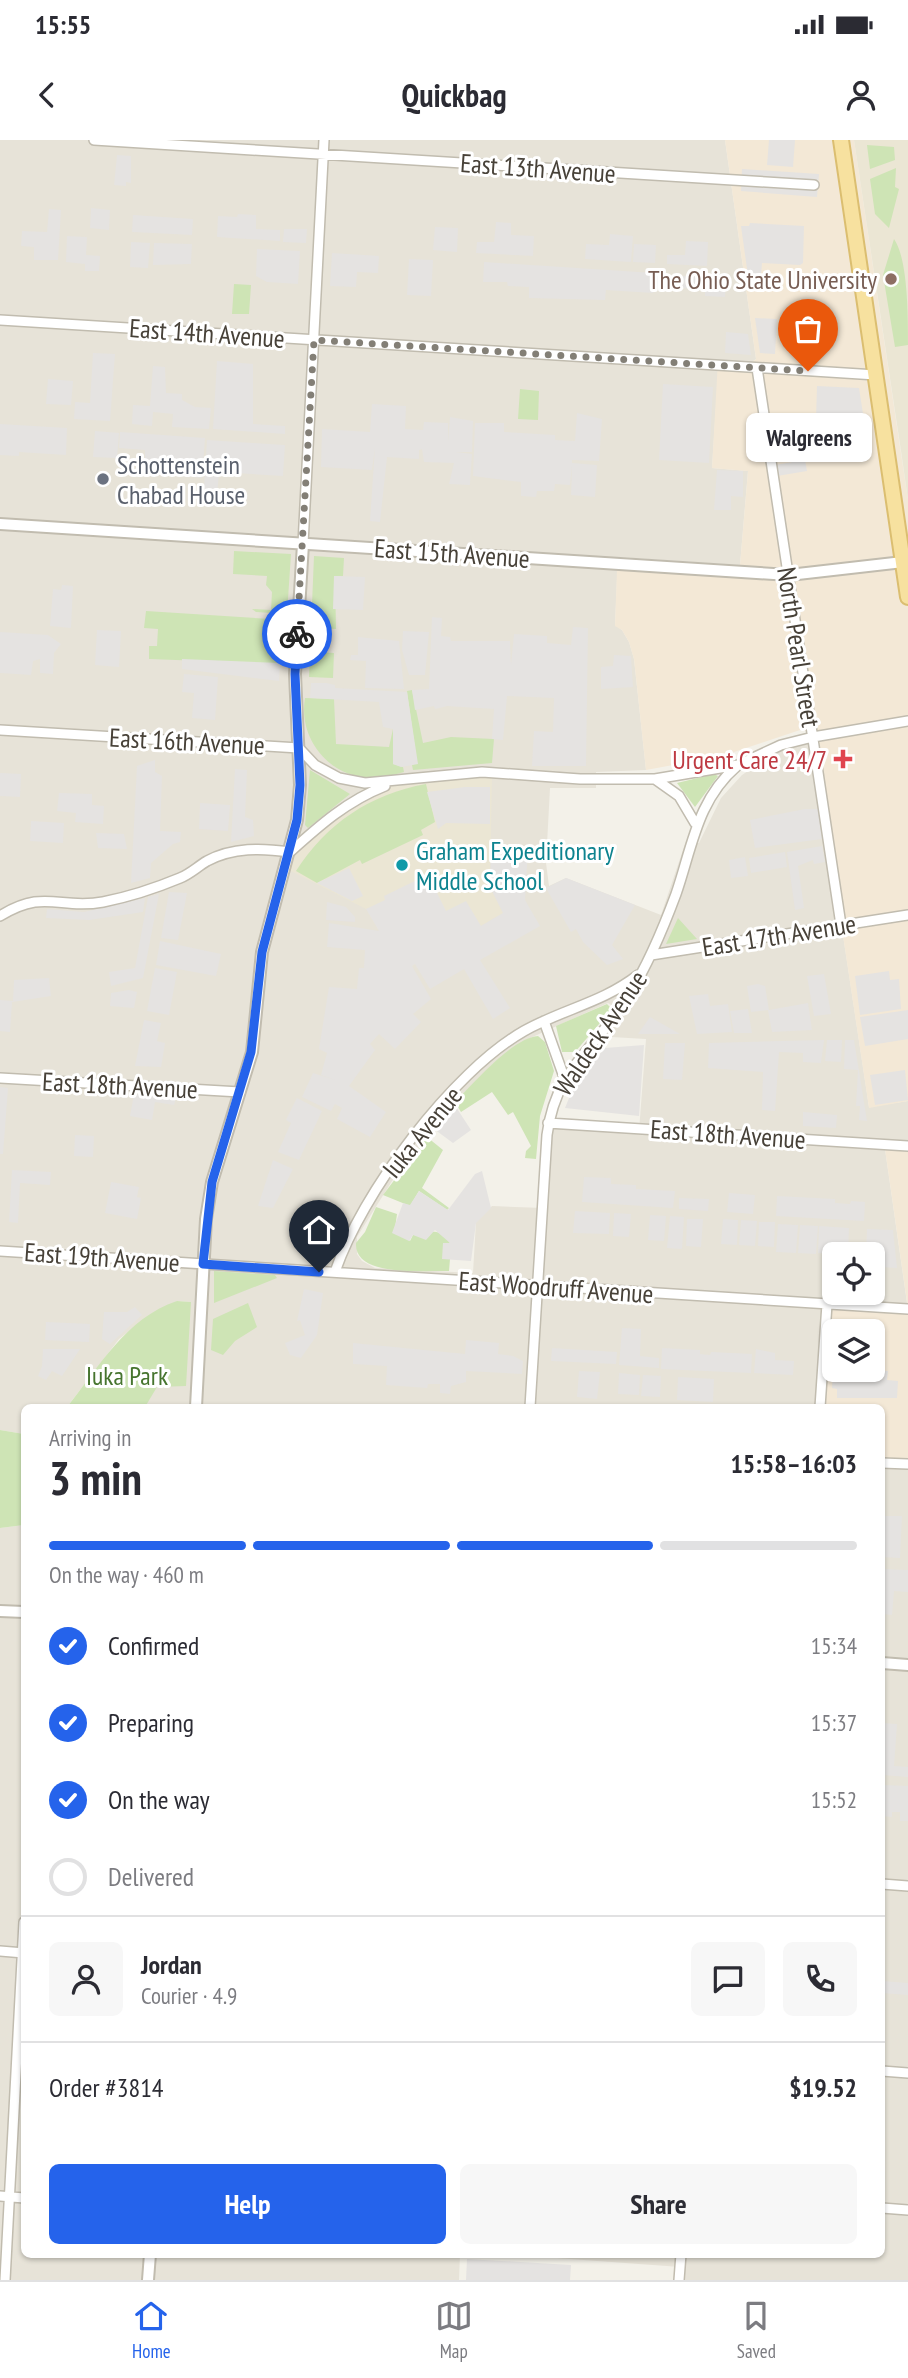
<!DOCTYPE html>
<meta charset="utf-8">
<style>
body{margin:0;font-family:"PT Sans Narrow",sans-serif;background:#f7f7f7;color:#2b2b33;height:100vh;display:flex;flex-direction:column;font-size:26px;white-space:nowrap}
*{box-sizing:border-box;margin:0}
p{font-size:23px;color:#7c7c81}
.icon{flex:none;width:38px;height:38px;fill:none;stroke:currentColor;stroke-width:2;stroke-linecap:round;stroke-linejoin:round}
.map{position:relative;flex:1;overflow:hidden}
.details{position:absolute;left:21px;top:1264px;width:864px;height:854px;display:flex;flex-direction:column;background:#fff;border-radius:10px;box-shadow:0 2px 5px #0004}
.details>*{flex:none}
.fabs{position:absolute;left:822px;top:1102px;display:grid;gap:14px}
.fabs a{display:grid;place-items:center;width:63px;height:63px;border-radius:10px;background:#fff;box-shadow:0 2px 5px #0004;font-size:35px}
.pin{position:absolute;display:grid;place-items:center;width:60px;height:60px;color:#fff;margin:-72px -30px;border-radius:50% 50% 50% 0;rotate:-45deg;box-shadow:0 0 7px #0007}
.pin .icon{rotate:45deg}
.courier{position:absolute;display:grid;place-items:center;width:70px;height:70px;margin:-35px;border:5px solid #2563eb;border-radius:50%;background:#fff;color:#222;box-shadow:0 2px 9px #0007}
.bubble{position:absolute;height:49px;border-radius:10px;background:#fff;box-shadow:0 2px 5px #0004;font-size:23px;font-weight:600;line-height:49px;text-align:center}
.summary em{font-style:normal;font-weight:600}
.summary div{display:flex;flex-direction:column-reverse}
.summary{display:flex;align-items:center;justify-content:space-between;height:119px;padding:0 28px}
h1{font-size:46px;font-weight:600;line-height:52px}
.bar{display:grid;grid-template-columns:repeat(4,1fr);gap:10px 7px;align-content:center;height:84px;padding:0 28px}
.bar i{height:9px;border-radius:5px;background:#e1e1e2}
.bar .active{background:#2563eb}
.bar p{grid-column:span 4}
.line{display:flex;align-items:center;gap:18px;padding:0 28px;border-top:2px solid #e1e1e2}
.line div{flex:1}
.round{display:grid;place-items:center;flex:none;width:74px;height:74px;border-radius:10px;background:#f7f7f7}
ol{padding:0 28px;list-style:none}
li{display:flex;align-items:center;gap:21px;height:77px}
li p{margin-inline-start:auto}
li .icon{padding:7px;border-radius:50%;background:#2563eb;color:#fff;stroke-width:4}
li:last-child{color:#7c7c81}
li i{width:38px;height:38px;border:4px solid #e1e1e2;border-radius:50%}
.primary-button{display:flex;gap:14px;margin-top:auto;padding:14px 28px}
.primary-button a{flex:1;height:80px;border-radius:10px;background:#2563eb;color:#fff;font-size:28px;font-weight:600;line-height:80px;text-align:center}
.primary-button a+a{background:#f7f7f7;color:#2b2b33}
.status{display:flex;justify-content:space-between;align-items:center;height:49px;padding:0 35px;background:#fff;direction:ltr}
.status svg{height:19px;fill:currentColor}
header{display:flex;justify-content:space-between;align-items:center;height:91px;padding:0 28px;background:#fff;font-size:32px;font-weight:600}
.tab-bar{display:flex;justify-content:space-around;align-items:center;height:98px;border-top:2px solid #e1e1e2;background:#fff;font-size:19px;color:#7c7c81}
.tab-bar a{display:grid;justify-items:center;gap:4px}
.tab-bar .active{color:#2563eb}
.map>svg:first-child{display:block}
.residential{fill:#e7e3d8;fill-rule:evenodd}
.commercial{fill:#f3e8d6;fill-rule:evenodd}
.education{fill:#ebe6d4}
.green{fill:#cee4b5}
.parking{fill:#e5e3e1}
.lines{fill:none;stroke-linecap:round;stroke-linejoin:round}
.minor-casing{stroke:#c1bcaf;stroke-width:12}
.tertiary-casing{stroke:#c1bcaf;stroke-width:14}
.primary-casing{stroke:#dbbe70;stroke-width:18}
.minor{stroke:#fff;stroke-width:9}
.tertiary{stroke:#fff;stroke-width:10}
.primary{stroke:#f7e19f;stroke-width:14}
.done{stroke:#837f76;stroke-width:7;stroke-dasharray:0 12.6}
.route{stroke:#2563eb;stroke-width:9}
.education-dot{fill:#8d6e63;stroke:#fff;stroke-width:2.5}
.worship-dot{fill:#6b7280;stroke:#fff;stroke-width:2.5}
.health-dot{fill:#e0444e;stroke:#fff;stroke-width:2.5}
.culture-dot{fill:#0f9aa8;stroke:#fff;stroke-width:2.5}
.labels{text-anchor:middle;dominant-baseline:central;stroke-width:6;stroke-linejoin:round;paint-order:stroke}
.street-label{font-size:26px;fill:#474138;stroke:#fff}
.education-label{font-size:26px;fill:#785e54;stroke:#fff;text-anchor:end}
.worship-label{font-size:26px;fill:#5b616d;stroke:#fff;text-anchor:start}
.health-label{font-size:26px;fill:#be3a42;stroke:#fff;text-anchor:end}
.culture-label{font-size:26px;fill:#0d838f;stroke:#fff;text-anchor:start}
.park-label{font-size:26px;fill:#47752f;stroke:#fff}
</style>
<div class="status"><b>15:55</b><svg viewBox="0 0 49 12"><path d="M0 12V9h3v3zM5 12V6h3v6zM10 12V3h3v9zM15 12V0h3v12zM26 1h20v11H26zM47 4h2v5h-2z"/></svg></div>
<header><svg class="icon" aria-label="back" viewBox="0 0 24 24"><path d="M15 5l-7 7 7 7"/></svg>Quickbag<svg class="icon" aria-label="person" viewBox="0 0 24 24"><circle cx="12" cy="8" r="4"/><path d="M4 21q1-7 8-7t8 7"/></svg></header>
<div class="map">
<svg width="908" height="2140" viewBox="0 0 908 2140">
<rect width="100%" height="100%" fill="#f3f1e9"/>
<path class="residential" d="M0 0H725L756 219 752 222 719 220 712 328 748 331 740 425 618 417 615 485 622 490 629 502 634 519 646 630 596 632V648H550L546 723 549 746 566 738 661 775 686 701 699 703 721 658 742 635 763 621 785 609 814 603 869 967 908 961V1004L884 1002 908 1170 828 1163 820 1267H145L191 1162 178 1161 151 1174 119 1199 67 1267H24V1294L0 1290ZM608 863 613 866 594 896 646 899 639 991 548 987 543 1068 492 1066 476 1082 473 1133 375 1128 362 1121 357 1114V1097L392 1041 455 962 494 923 528 899ZM835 1115H873V1153H835Z
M882 1323 908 1325V2140H680V2127L500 2114H882Z
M24 1385V2114H460L459 2140H0V1388Z"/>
<path class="commercial" d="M725 0H854L908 360V961L869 968 813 597 803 589 722 616 646 630 634 519 629 502 622 490 615 486 617 430 739 437 748 331 712 328 718 220 752 222 756 219Z
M884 1002 908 1004V1325L882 1323V1267H820L828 1163 908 1169ZM835 1192H873V1230H835Z"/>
<path class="education" d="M854 0H908V360L901 311Z
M492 635 490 747 503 773 403 831 366 769 285 728 290 712 335 673 393 643Z"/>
<path class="green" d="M867 5 894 7 895 20 870 29Z
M896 28 895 47 899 49 889 88 875 74 870 39Z
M894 99C908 119 908 176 908 205L895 207 883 135Z
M234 144 251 145 249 174H232Z
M520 249 539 251 538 280 518 279Z
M234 411 291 414 287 474 256 472 252 469 271 470 272 452 266 445 267 436 233 434Z
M314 416 344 418 343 436H335L336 489 318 488 317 512 334 513 333 538 309 537Z
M146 471 287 480 284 524 149 519V506H157L158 489 144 488Z
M412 550 423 603 451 597 494 599 492 623 413 630 412 625 417 623 407 551Z
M305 558 334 559 336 604 389 607 393 589V624L403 627 404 632C393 635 382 639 371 638 329 637 298 599 305 558Z
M310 630 350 654 308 688 305 685Z
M714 634 718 636 695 667 677 643Z
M426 644 435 682 421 690 423 695 362 724 360 720 317 743 296 731C326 684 370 654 426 644Z
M678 778 697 799 666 804Z
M607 864 612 869 575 912H562L556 886Z
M538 896 545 902 554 931 540 976 536 1019 525 1018 526 1011 531 1006 513 972 508 975 492 952 461 972 455 962C473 944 512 898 538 896Z
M427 997 443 1010 422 1048 449 1068 447 1070 419 1051 410 1066 383 1055Z
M376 1067 397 1074 395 1088 410 1101 413 1095C429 1092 441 1087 450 1103L443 1119H450L449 1131C424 1130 354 1138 356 1103L365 1092Z
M214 1131 275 1135 277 1138 214 1163Z
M177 1161 191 1162 186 1246 157 1247 145 1267H67C99 1227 126 1178 177 1161Z
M248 1163 257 1187 235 1201 223 1215 211 1210 213 1179Z
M0 1290 24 1294V1385L0 1388Z"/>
<path class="parking" d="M769 0H795L793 27 767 25Z
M117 15 131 16V43L126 42V46L114 45Z
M742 29 819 34 817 57 741 51Z
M91 68 110 70 109 90 90 88Z
M49 69 61 70 58 120H34V107L21 106 22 91 47 92Z
M238 74 256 75V89L280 90V101L217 97 218 76 237 77Z
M133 75 193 79 192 95 132 92Z
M496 82 511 83V95L534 96 533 116 476 113 477 102H494Z
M750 83 804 86 803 123 800 125 762 123 760 148 750 150 741 86H749Z
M435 87 458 88 457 112 433 110Z
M284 89H307L306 103 283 102Z
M610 94 633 96 631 122 585 119 586 104 609 105Z
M67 96 87 97 86 115 100 116 99 131H85V124L66 122Z
M686 101 708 102 707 126 667 124V115H685Z
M131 102 150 103 148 128 130 127Z
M154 103 192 104 191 124 153 125Z
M634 104 656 105 655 123 633 122Z
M257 109 300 111 298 144 267 142 256 136Z
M332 113 379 116 378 133 357 132 356 147 330 146Z
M409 119 433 120 431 156 407 155Z
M484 122 654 133 653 153 606 150 605 160 529 158V147L508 146 507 142H483Z
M657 135 726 138 725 157 705 156V149L657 147Z
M755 178 777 179 775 214 760 213Z
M726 192 748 194 751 215 725 213Z
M93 213 115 214 110 281 74 279 75 262 90 263Z
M217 221 253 224V284L285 286V294L213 289Z
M153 226 165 227 166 253 182 254V260L195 267 211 268 209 289 172 287 173 274 153 272 152 286 132 284 133 265 150 266Z
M48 239 73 241 71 265 46 264Z
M663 244 713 247 709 323 659 320Z
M817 246 859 248 867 300 811 296 816 279Z
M372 264 406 266 405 289 423 290 424 282 448 283V302L450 277 473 281 472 312H456L472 314 470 345 449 344 454 323 424 322 422 309 419 310V319L387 317 380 382 370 381 375 307 372 330 321 327 322 289 370 292Z
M577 273 602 279 599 321 572 320V323L597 325 595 357 571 355 572 325 570 345 555 344 554 351H537L536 357 521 356V342L473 336 475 283H504V292L555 295V300L575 301Z
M0 284 67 288 66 315 19 312V316L0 315Z
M95 291 119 293 117 318 93 317Z
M120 292 205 298 202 338 182 336V326L145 321V310L119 308Z
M207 300 285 305 283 336 219 332 216 367 203 366Z
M805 320 807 331 777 336 775 325Z
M717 330 743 331V357L731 356V370H714Z
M334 436 365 437 363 470 333 469Z
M62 445 73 446 71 488 50 486 53 449 61 450Z
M432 477 442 478 441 496 450 497 451 501H510L511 525 514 494 547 496V503L571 505 573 487 588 488 586 626H532L534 591 553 592 554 558 507 556 503 600 492 599 494 569 447 566 435 569 434 566 415 570 412 550 429 549Z
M97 490 121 491 119 527 95 525Z
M403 491 429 492 425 535H409L402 510Z
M0 492 48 495 61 504 54 513 53 534 40 533V519L33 521 31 535 0 533Z
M358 497 399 501 404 549 365 548 366 521 350 520 351 515H358Z
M614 515 631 516 633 547 601 549V527L613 526Z
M182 519 280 523 279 541 182 529Z
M184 534 218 537 215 580 192 578 194 553 182 552Z
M311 543H326L335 545V548L407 552 418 624 401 627 393 624V589L383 587 379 562 310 558Z
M155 620V632L162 636 160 691 181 692 180 702 173 704 151 723 150 738 131 743 137 626Z
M235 629 247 630 245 677 253 680 254 696 231 702Z
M0 633 21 634 20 657 0 656Z
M465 647H490V684L446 683 438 689 427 652Z
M59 653 92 654V665L104 666 103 684 75 682 76 673 57 671Z
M200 663 230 665 228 691 199 689Z
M805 669H818L822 699 755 708 750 680Z
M31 681 64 683 63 703 30 701Z
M96 693 124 694 127 709 98 708Z
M491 706 528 708 525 760 540 786 480 820 510 868 493 879 464 829 430 849 415 824 412 826 431 859 413 874 421 882 395 909 379 894 370 904 375 910 349 946 386 972 370 997 337 979 342 968 335 964 331 971 302 957 313 933 335 940 321 935 327 913 319 909 329 847 357 849 359 828H364L365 810 327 807 329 783 379 791 366 769 385 760 384 756 419 739 422 745 435 749 446 771 466 761 481 786 503 773 490 747Z
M822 706 825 722 814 724 813 720 798 726 804 768 795 770 787 712Z
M785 712 787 727 751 733 749 718Z
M745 717 748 736 731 738 729 720Z
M349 728 363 756 352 761 317 743Z
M566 738 635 765 612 805 623 819 607 825 583 802 576 789 571 792 546 748Z
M169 752 187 753 178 800 161 798Z
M159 754 143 838 111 846 109 832 135 828 148 757Z
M145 758 143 772 89 780 46 778 47 769 84 772Z
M327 762 346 767 355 777V782L326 780Z
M160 801 221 814 216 836 156 825Z
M155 828 177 832 169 875 147 871Z
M889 831 890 840 899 839 901 869 860 875 855 836Z
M824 834 831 874 814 876 807 836Z
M49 838 51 856 12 862 10 892 0 891V860L13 861 14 840Z
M758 844 765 846 769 870 808 863 812 890 772 892 768 870 751 872 747 846Z
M129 850 137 852 134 868 110 866 111 853Z
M708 854 710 866 728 864 732 892 697 894 689 856Z
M748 869 752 893H734L730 871Z
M908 870V899L865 906 860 877Z
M650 877 680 894H638Z
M144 880 161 883 157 901 165 903 161 927 135 926Z
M824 900 821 923 803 922V913L779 912 775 971 762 970 763 932 708 928 709 903Z
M827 900H842L841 922 825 921Z
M845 900H854L867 981 859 980 860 966H856L858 930 844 929Z
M665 903H685L682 940 663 939Z
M644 905 639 976 565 968 576 941 605 908Z
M905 930 908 960 875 965 870 935Z
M0 947 8 948 3 1014H0Z
M134 954 176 957 174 965 155 962 152 980 130 976Z
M297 958 322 971 299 1020 278 1012 291 983 286 980Z
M454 964 471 990 453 1003 434 989Z
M803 972 837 975 836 988 803 986Z
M75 995 94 996 93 1017 74 1016Z
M273 1020 293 1029 273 1068 258 1066Z
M12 1030 51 1032 50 1045 20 1043 18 1083 9 1082Z
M482 1031 491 1068 476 1083 471 1121 442 1119 443 1103H450L435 1090 426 1100 413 1095 409 1101 392 1093 403 1063 410 1065 419 1051 448 1070 475 1034Z
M584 1037 611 1038V1044L636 1045V1049L675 1051 673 1068 582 1062Z
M111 1042 139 1047 137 1057 141 1058 137 1079 105 1073Z
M729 1053 755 1055 753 1074 727 1072Z
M777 1056 835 1059V1063L850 1064 851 1061 865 1062 864 1081 776 1076Z
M679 1058 709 1059 708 1071 679 1069Z
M575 1071 610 1073 609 1094 573 1093Z
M614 1073 631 1074 629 1097 613 1096Z
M650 1075 666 1076 664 1101 648 1100Z
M670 1076 684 1077 682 1109 667 1108Z
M687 1079H703L701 1107 686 1106Z
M723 1079 738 1080 737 1105 721 1104Z
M741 1080 757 1081 755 1106 739 1105Z
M759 1082H775L774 1107 758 1106Z
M778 1084 798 1085 796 1113 776 1112Z
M800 1085 818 1086 816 1114 798 1113Z
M819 1086 849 1088 848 1115 818 1113Z
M867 1089 893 1090 897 1128 882 1127V1123L873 1122V1115H866Z
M304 1149 323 1153 317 1195 301 1218 290 1215 285 1203 305 1195 300 1180 297 1181Z
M135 1167 142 1175 110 1204 102 1199 104 1172H127Z
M46 1182 90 1184 89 1202 45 1200Z
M622 1188 641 1189 640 1216 659 1218V1228L619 1225Z
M466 1200 499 1203 498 1214 513 1216 523 1221 522 1234 466 1231V1242L451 1246 450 1254 440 1253V1244H428L427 1248 386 1245 387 1226 353 1224V1203L465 1214Z
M835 1206V1230L888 1231 887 1240 898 1241 897 1258H837V1249L832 1248Z
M552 1208 617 1212 616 1224 551 1221Z
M662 1208 700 1210V1214L710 1215 711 1212 752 1214 751 1233 661 1229Z
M43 1209H80L62 1236 52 1231 46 1240 38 1236 42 1226Z
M756 1209 775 1213V1220L794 1221 793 1235 754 1233Z
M579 1231 600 1232 597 1259 577 1257Z
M619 1233 640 1235 639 1255 618 1254Z
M643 1235 661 1236 660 1257 641 1256Z
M678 1237 714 1239 713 1262 677 1260Z
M882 1376H902L900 1418 882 1417Z
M882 1429 908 1430V1452L894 1451 892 1475 882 1474Z
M882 1583 897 1584 894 1626 908 1627V1637L882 1635Z
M882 1645 908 1646V1681H900V1672H892V1677L882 1676Z
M882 1841 908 1843V1855L882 1853Z
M467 2119 571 2125 570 2140H466Z"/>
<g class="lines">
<defs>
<path id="minor" d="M94 0 814 45
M0 180 876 235
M757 228 841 785
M303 404 324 0
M0 590 299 608 315 625 339 638 365 643 482 632 580 639H655L738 625 781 605 813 597 908 581
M655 639 679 656 695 683
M0 776C45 748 59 770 103 762 128 757 156 748 180 738 190 734 197 727 207 721 233 707 262 708 290 712 320 685 347 661 385 646
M651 815 908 775
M544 881 564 937
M0 938 240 952
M548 983 908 1006
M0 1111 908 1169
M335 1132C361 1054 452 932 524 891 563 869 602 863 638 835
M530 1267 547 995C556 926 596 910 629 855 649 823 663 789 676 754 692 708 697 660 737 626
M820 1267 827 1164
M882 1323 908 1324
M882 1744 908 1746
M0 1811 24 1813
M882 1931 908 1933
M0 2056 24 2058
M882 2068 908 2070
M5 2140 24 1782
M679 2140 681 2114"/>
<path id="tertiary" d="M0 384 789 435 903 422
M196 1267 206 1079 212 1042 252 912 262 812 297 680 300 645 295 534 303 404
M0 1471 24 1472
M882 1523 908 1525
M148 2140 150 2114"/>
<path id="primary" d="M841 0 908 457"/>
</defs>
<use href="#minor" class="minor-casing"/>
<use href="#tertiary" class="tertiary-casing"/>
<use href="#primary" class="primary-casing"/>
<use href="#minor" class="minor"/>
<use href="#tertiary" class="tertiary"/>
<use href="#primary" class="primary"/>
</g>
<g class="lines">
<path class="done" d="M297 494 314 200 808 231"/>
<path class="route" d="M297 494 295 534 300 645 297 680 262 812 251 912 212 1042 203 1124 319 1132"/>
</g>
<circle class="education-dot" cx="891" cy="139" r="7"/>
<circle class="worship-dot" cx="103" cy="339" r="7"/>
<path class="health-dot" d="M839.5 608.5h7v7h7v7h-7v7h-7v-7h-7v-7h7z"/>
<circle class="culture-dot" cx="402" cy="725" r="7"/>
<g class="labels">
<g class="street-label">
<text transform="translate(538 28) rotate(4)">East 13th Avenue</text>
<text transform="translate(207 193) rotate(4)">East 14th Avenue</text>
<text transform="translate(452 413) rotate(4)">East 15th Avenue</text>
<text transform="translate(799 507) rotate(81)">North Pearl Street</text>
<text transform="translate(187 601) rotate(3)">East 16th Avenue</text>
<text transform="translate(779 795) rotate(-9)">East 17th Avenue</text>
<text transform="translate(600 893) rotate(-56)">Waldeck Avenue</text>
<text transform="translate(120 945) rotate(3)">East 18th Avenue</text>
<text transform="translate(422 992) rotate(-51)">Iuka Avenue</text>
<text transform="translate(728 994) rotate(4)">East 18th Avenue</text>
<text transform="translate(102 1117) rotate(4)">East 19th Avenue</text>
<text transform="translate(556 1147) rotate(4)">East Woodruff Avenue</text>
</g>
<g class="education-label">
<text x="877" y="139">The Ohio State University</text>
</g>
<g class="worship-label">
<text x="117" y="324">Schottenstein<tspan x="117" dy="30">Chabad House</tspan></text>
</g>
<g class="health-label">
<text x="827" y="619">Urgent Care 24/7</text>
</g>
<g class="culture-label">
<text x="416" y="710">Graham Expeditionary<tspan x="416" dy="30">Middle School</tspan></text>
</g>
<g class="park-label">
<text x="127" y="1235">Iuka Park</text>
</g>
</g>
</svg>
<div class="fabs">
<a><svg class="icon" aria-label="locate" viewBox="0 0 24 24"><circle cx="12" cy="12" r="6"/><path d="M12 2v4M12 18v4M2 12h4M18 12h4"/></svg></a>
<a><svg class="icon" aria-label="layers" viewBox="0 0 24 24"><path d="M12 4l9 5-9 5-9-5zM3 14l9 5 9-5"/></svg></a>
</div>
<div class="pin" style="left:808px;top:231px;background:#ea580c"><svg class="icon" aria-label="bag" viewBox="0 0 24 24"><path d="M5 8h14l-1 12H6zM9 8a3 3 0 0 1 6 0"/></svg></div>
<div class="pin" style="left:319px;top:1132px;background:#1f2937"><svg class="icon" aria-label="home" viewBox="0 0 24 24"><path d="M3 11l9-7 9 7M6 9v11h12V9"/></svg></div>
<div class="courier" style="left:297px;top:494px"><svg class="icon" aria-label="bike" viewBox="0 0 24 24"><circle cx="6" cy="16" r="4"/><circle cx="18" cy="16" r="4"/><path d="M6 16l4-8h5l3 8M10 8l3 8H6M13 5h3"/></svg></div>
<div class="bubble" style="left:746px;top:273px;width:126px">Walgreens</div>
<section class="details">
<div class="summary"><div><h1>3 min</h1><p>Arriving in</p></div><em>15:58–16:03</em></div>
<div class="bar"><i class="active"></i><i class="active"></i><i class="active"></i><i></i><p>On the way · 460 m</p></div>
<ol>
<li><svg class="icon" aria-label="check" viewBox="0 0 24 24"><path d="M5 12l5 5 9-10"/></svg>Confirmed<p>15:34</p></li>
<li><svg class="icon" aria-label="check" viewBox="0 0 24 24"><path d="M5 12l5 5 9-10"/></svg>Preparing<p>15:37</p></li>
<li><svg class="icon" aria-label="check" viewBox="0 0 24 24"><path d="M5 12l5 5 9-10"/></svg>On the way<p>15:52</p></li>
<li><i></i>Delivered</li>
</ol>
<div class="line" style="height:126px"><a class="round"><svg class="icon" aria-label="person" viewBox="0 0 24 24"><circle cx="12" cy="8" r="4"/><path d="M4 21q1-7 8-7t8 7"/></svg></a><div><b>Jordan</b><p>Courier · 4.9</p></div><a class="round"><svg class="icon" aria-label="chat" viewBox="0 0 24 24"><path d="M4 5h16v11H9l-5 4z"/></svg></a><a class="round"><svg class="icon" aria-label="phone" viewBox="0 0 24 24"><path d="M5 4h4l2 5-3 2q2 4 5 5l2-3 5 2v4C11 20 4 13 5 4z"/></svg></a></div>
<div class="line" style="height:91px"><div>Order #3814</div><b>$19.52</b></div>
<div class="primary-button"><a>Help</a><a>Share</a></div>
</section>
</div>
<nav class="tab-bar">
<a class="active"><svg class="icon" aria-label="home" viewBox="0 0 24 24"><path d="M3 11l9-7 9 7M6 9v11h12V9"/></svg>Home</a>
<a><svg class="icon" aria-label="map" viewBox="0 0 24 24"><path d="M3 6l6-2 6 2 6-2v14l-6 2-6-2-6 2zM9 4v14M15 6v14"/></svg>Map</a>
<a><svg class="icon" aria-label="saved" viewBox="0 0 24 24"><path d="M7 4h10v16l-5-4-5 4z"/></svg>Saved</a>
</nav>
